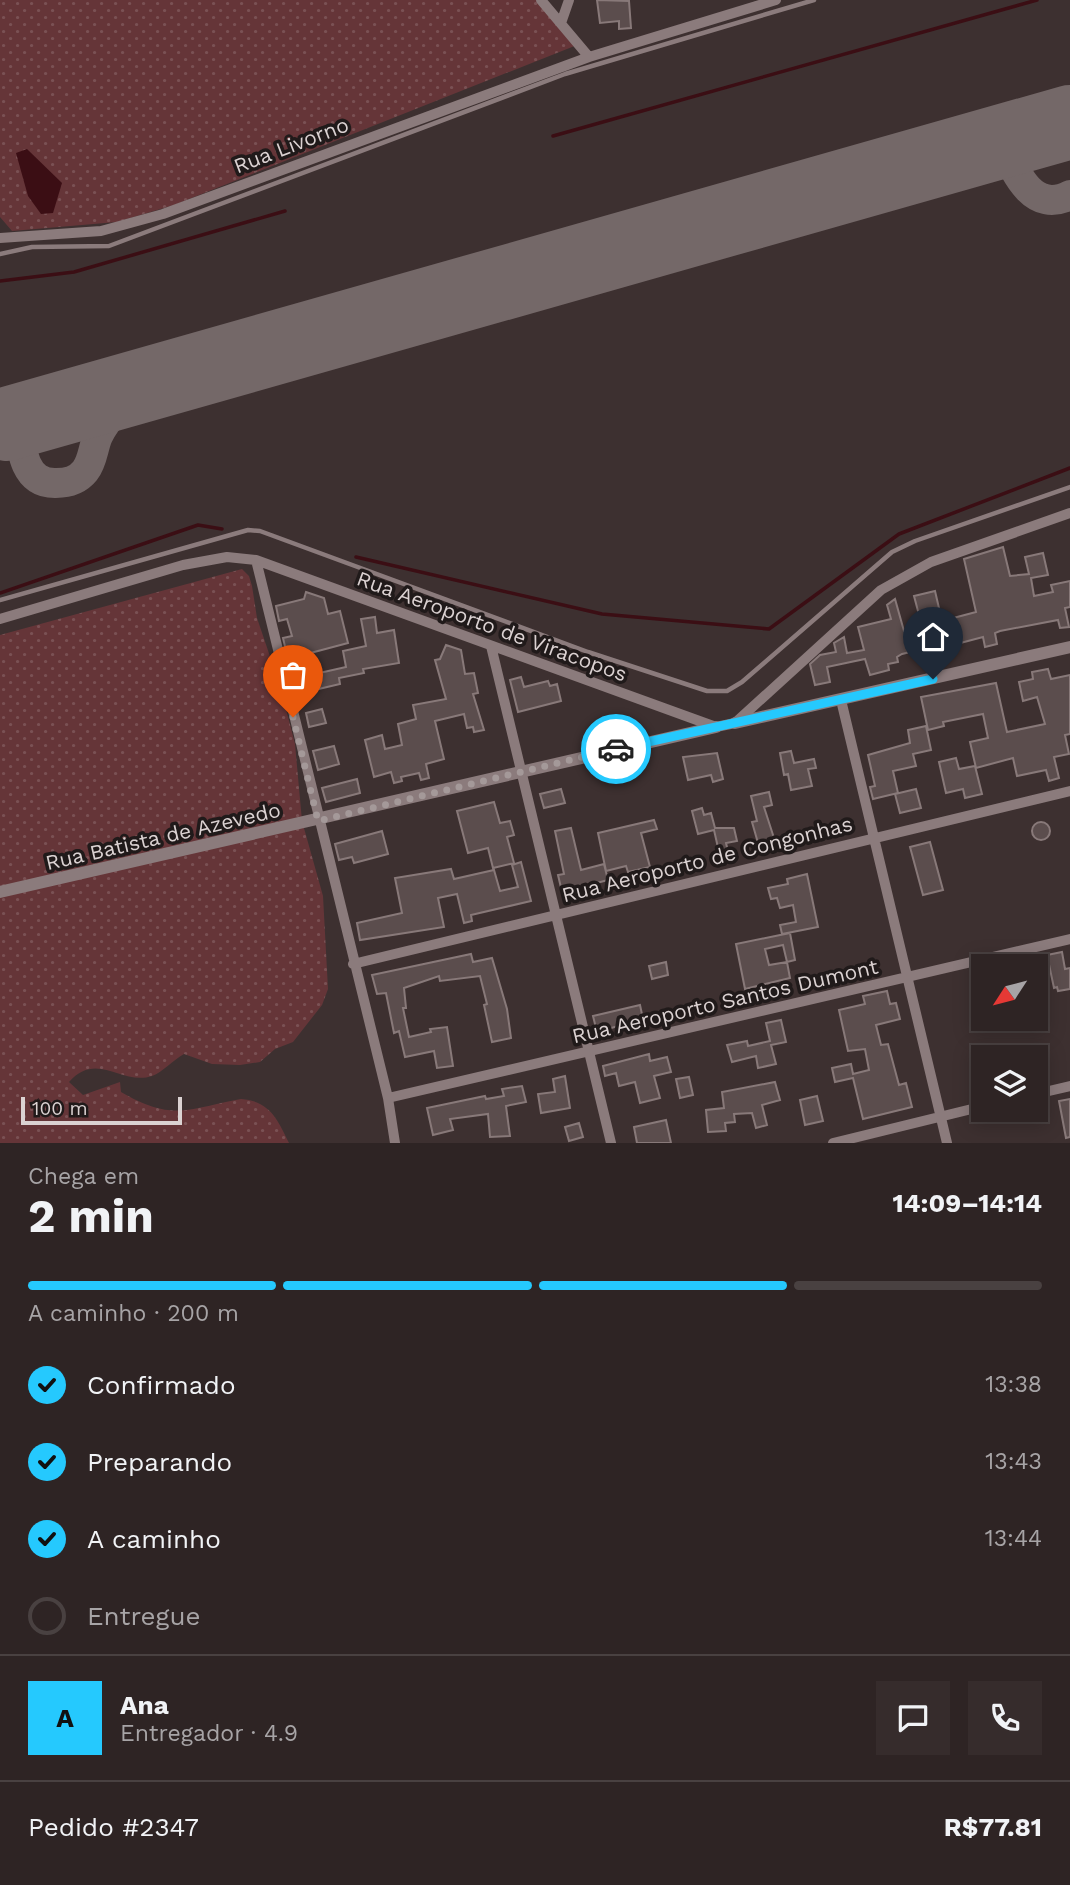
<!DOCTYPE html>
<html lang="pt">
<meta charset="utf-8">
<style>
body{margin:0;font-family:"Work Sans",sans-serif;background:#362c2c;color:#f1f3f6;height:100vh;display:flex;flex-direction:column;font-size:26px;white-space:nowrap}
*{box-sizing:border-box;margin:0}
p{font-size:23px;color:#a7a4a6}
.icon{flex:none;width:38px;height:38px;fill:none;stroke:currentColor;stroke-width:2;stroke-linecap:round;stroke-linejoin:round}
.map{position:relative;height:1143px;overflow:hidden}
.details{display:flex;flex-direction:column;background:#2e2424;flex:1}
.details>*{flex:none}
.needle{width:46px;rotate:234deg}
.tools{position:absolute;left:971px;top:954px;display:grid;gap:14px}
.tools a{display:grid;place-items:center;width:77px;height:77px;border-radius:0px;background:#2e2424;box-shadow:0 4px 18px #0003,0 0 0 2px #494141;font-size:35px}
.scale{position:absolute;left:21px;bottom:18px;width:161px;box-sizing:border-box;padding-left:7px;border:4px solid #dbd2d2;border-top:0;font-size:19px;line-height:24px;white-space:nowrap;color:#dbd2d2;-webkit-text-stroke:5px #201a1a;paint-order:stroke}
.pin{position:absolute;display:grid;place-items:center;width:60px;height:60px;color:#fff;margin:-72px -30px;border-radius:50% 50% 50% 0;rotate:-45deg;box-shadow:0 0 7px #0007}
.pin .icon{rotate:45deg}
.courier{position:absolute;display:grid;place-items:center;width:70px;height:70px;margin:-35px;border:5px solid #25c9fe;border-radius:50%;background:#fff;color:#222;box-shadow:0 2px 9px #0007}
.head em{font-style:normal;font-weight:700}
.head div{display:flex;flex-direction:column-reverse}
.head{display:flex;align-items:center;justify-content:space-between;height:119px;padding:0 28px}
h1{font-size:46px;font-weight:700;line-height:52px}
.bar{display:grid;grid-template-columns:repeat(4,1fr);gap:10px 7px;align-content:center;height:84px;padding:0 28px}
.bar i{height:9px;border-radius:5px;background:#494141}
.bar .on{background:#25c9fe}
.bar p{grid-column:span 4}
.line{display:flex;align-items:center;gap:18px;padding:0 28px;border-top:2px solid #494141}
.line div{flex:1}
.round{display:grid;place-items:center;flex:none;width:74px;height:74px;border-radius:0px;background:#362c2c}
ol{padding:0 28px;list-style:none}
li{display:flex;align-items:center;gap:21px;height:77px}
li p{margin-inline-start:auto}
li .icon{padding:7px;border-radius:50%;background:#25c9fe;color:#111;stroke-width:4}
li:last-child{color:#a7a4a6}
li i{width:38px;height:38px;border:4px solid #494141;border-radius:50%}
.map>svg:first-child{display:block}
.grass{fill:url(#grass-dots)}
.water{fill:#3b0e14}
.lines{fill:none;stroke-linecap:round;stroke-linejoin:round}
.stream{stroke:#3b0e14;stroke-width:3.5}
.taxiway{stroke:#746868;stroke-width:30}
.runway{stroke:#746868;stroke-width:74}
.building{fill:#5b4d4d;stroke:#887979;stroke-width:2;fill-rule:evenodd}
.service{stroke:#8b7b7c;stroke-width:4.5}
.minor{stroke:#8b7b7c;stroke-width:10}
.tertiary{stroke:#8b7b7c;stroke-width:12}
.done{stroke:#a49999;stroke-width:7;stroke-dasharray:0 12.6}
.route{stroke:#25c9fe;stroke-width:9}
.labels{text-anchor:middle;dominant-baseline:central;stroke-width:7;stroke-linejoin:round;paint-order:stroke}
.street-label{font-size:21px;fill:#dbd2d2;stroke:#201a1a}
</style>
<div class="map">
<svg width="1070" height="1143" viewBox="0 0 1070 1143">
<defs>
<pattern id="grass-dots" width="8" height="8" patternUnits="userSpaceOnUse" patternTransform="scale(1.75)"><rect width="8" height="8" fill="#653538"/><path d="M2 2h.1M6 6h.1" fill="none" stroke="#7a5154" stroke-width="1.8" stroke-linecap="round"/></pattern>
</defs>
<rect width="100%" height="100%" fill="#3d3030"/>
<path class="grass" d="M0 0H540L577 45 174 205 117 222 12 231 0 217Z
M242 569 249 576 252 586 257 618 280 686 295 744 302 821 323 896 328 989 322 1005 293 1042 275 1049 260 1062 240 1065 212 1064 184 1054C173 1060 163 1072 152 1076 122 1086 97 1050 69 1082L83 1095 120 1082 121 1092C173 1122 187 1109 241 1099 270 1101 278 1120 289 1143H0V635Z"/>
<path class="water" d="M27 149 62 183 53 213 41 214 28 196 16 153Z"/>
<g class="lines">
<path class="stream" d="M553 136 1037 0
M0 281 74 272 285 211
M356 557 602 614 769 629 899 534 1070 468
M0 593 198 525 222 529"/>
<path class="taxiway" d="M1001 141C1014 169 1031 215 1070 195
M18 420C21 445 22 484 56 483 67 483 77 481 85 471 93 461 93 447 98 436 109 413 127 400 146 384"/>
<path class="runway" d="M7 424 1070 122"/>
</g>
<path class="building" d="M597 0 629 1 631 28 619 29V21L600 23Z
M1003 547 1010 576 1029 574 1025 557 1043 553 1048 575 1031 578 1034 596 1053 592 1051 585 1070 581V607L1065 608 1069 627 1060 628 1058 620 1000 631 995 633 997 644 985 647 983 637 949 646 951 655 931 660 927 648 902 654 897 657 898 662 888 664 889 670 870 675 865 659 827 667 830 682 815 685 810 664 820 655 836 652 834 643 844 637 847 653 864 650 858 627 891 619 887 605 895 599 904 631 922 626 914 596 935 591 942 621 976 612 964 559Z
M306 592 324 598 328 614 340 611 348 643 288 659 283 638 292 636 287 619 279 621 276 606 304 599Z
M375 617 377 633 394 630 399 663 363 669 364 673 339 678 340 684 310 691 306 676 346 667 343 651 366 646 361 619Z
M446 645 461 650 465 674 474 673 478 693 473 694 484 730 474 732 473 727 467 728 464 714 435 721 444 759 426 764 429 778 421 780 419 773 401 777 402 781 394 783 391 772 374 777 365 740 382 735 385 749 402 745 398 724 416 719 413 705 446 699 435 660 440 659Z
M1048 669 1051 679 1070 675V734L1065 735 1069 754 1054 757 1059 778 1049 781 1046 770 1017 776 1013 758 976 768 970 742 988 738 983 714 943 722 944 726 928 730 921 697 996 683 1007 732 1045 724 1037 697 1023 701 1019 682 1033 679 1032 672Z
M521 677 524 687 548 681 550 686 557 684 561 701 518 712 510 680Z
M322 709 326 723 309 727 306 713Z
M926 726 931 750 913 754 916 766 893 771 898 793 873 799 870 787 875 786 868 755 910 743 908 730Z
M334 746 339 764 318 770 313 751Z
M791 751 794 763 814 759 816 768 808 769 812 786 791 790 788 774 784 775 780 753Z
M717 753 723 779 713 782 711 775 688 780 683 757Z
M956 758 959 769 975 766 982 794 965 798 963 789 946 793 939 762Z
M357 779 360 793 326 802 322 788Z
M561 789 565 803 544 808 540 794Z
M916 789 921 808 900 813 895 794Z
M769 792 772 805 764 807 774 838 758 843 752 822 757 821 751 796Z
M494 802 500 823 510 821 514 835 507 837 514 863 493 868 488 848 468 853 457 811Z
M702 808 704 815 711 813 715 828H734L737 841 726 843 730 859 721 861 714 830 698 834 692 811Z
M654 820 657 829 641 833 650 867 628 872 626 866 606 871 598 833Z
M1032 831a9 9 0 1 1 18 0a9 9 0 1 1-18 0Z
M571 828 581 870 604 864 608 880 562 892 558 875 564 874 555 831Z
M382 831 388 854 354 863 352 857 339 860 335 844Z
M930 842 943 890 923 895 910 847Z
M521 862 531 901 471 915 472 921 464 923 457 894 438 898 444 927 360 940 357 923 402 913 395 878 451 869 454 879 494 870 500 891 518 887 512 865Z
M807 874 818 927 782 934 780 925 796 922 793 905 780 908 777 898 771 899 768 888 788 884 787 879Z
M790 933 795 960 787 962 790 978 745 989 736 944ZM783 945 787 962 769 965 765 949Z
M1062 952 1065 969 1070 968V989L1058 991 1057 987 1054 988 1047 955Z
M471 954 473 962 492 958 507 1009 511 1038 492 1042 484 1005 487 1004 480 976 440 981 439 976 404 988 406 1008H403L409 1037 431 1032 430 1029 447 1027 453 1066 437 1068 434 1051 405 1057 399 1031 394 1033 386 993 377 994 372 975Z
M666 962 668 975 652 979 649 966Z
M887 991 890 1004 896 1003 900 1019 876 1025 881 1045 888 1044 899 1085 906 1083 912 1107 863 1119 853 1078 835 1082 832 1068 851 1064 853 1074 869 1070 865 1049 848 1051 839 1010 865 1004 863 996Z
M640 1005 643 1019 597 1032 593 1016Z
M781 1020 786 1042 771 1045 776 1064 758 1068 756 1056 732 1062 727 1045 747 1041 748 1046 770 1041 766 1023Z
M649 1054 650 1061 667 1057 671 1072 654 1076 660 1098 640 1103 635 1082 619 1086 616 1073 605 1076 603 1066Z
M565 1076 570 1108 541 1113 538 1094 555 1092 553 1079Z
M689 1077 693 1095 680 1098 676 1079Z
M775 1082 780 1100 762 1105 767 1125 756 1128 752 1113 734 1114 735 1122 725 1123 726 1131 708 1132 706 1110 724 1108 722 1092Z
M522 1086 526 1102 506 1106 510 1136 490 1137 488 1114 450 1119 453 1130 433 1135 427 1108 485 1096 486 1099 504 1096 502 1089Z
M817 1096 823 1121 805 1125 800 1100Z
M1070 1099V1137L1066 1138 1059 1101Z
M666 1120 671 1143H637L634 1127Z
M579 1123 583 1137 569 1141 565 1127Z"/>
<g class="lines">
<path class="service" d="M0 254 32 247 109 246 565 74 814 0
M0 600 248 530 260 531 588 652 707 691H727L742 682 892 552 915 541 1070 487"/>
<path class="minor" d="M541 0 589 57 776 0
M561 23 569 0
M0 238 101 231 163 214 589 57
M256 560 388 1098 395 1143
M0 619 183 565 227 557 256 560 716 727 735 723 881 590 931 562 1070 513
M491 646 611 1143
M841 700 947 1143
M353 964 1070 791
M1036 1094 1070 1086
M388 1098 1070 939
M833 1143 984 1106"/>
<path class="tertiary" d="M735 723 1070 647
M0 892 716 727"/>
</g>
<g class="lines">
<path class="done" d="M293 717 318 821 616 749"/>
<path class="route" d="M616 749 933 679"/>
</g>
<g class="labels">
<g class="street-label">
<text transform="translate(291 145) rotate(-21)">Rua Livorno</text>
<text transform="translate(492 626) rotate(20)">Rua Aeroporto de Viracopos</text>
<text transform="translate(163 836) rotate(-13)">Rua Batista de Azevedo</text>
<text transform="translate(707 859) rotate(-14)">Rua Aeroporto de Congonhas</text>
<text transform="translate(725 1001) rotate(-13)">Rua Aeroporto Santos Dumont</text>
</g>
</g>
</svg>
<div class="tools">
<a><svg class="needle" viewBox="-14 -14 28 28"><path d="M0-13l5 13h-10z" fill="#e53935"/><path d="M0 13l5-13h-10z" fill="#a7a4a6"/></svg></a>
<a><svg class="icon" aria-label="layers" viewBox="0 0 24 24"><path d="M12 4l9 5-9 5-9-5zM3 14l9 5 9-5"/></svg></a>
</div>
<div class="scale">100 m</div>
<div class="pin" style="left:293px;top:717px;background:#ea580c"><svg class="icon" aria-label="bag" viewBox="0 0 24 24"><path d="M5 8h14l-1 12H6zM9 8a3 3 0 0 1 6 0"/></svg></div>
<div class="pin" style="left:933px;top:679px;background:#1f2937"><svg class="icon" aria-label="home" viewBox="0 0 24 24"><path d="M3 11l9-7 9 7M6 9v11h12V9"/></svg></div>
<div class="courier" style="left:616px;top:749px"><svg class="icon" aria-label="car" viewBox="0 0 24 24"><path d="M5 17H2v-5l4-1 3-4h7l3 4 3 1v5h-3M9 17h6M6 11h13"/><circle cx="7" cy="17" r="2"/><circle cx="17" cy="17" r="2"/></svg></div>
</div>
<section class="details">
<div class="head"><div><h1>2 min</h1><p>Chega em</p></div><em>14:09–14:14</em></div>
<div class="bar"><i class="on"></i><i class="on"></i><i class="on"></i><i></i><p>A caminho · 200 m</p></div>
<ol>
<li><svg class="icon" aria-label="check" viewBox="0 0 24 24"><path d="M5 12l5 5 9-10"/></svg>Confirmado<p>13:38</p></li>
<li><svg class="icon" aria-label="check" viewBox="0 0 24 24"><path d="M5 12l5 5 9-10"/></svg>Preparando<p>13:43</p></li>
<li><svg class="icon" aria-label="check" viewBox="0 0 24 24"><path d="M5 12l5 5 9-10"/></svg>A caminho<p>13:44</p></li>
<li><i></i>Entregue</li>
</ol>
<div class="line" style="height:126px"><b class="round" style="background:#25c9fe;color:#111">A</b><div><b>Ana</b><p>Entregador · 4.9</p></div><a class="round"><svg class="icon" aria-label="chat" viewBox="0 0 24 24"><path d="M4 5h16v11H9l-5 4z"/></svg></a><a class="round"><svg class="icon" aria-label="phone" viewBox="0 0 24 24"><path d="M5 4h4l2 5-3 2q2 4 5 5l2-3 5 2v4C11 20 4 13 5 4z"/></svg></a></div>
<div class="line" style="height:91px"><div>Pedido #2347</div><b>R$77.81</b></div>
</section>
